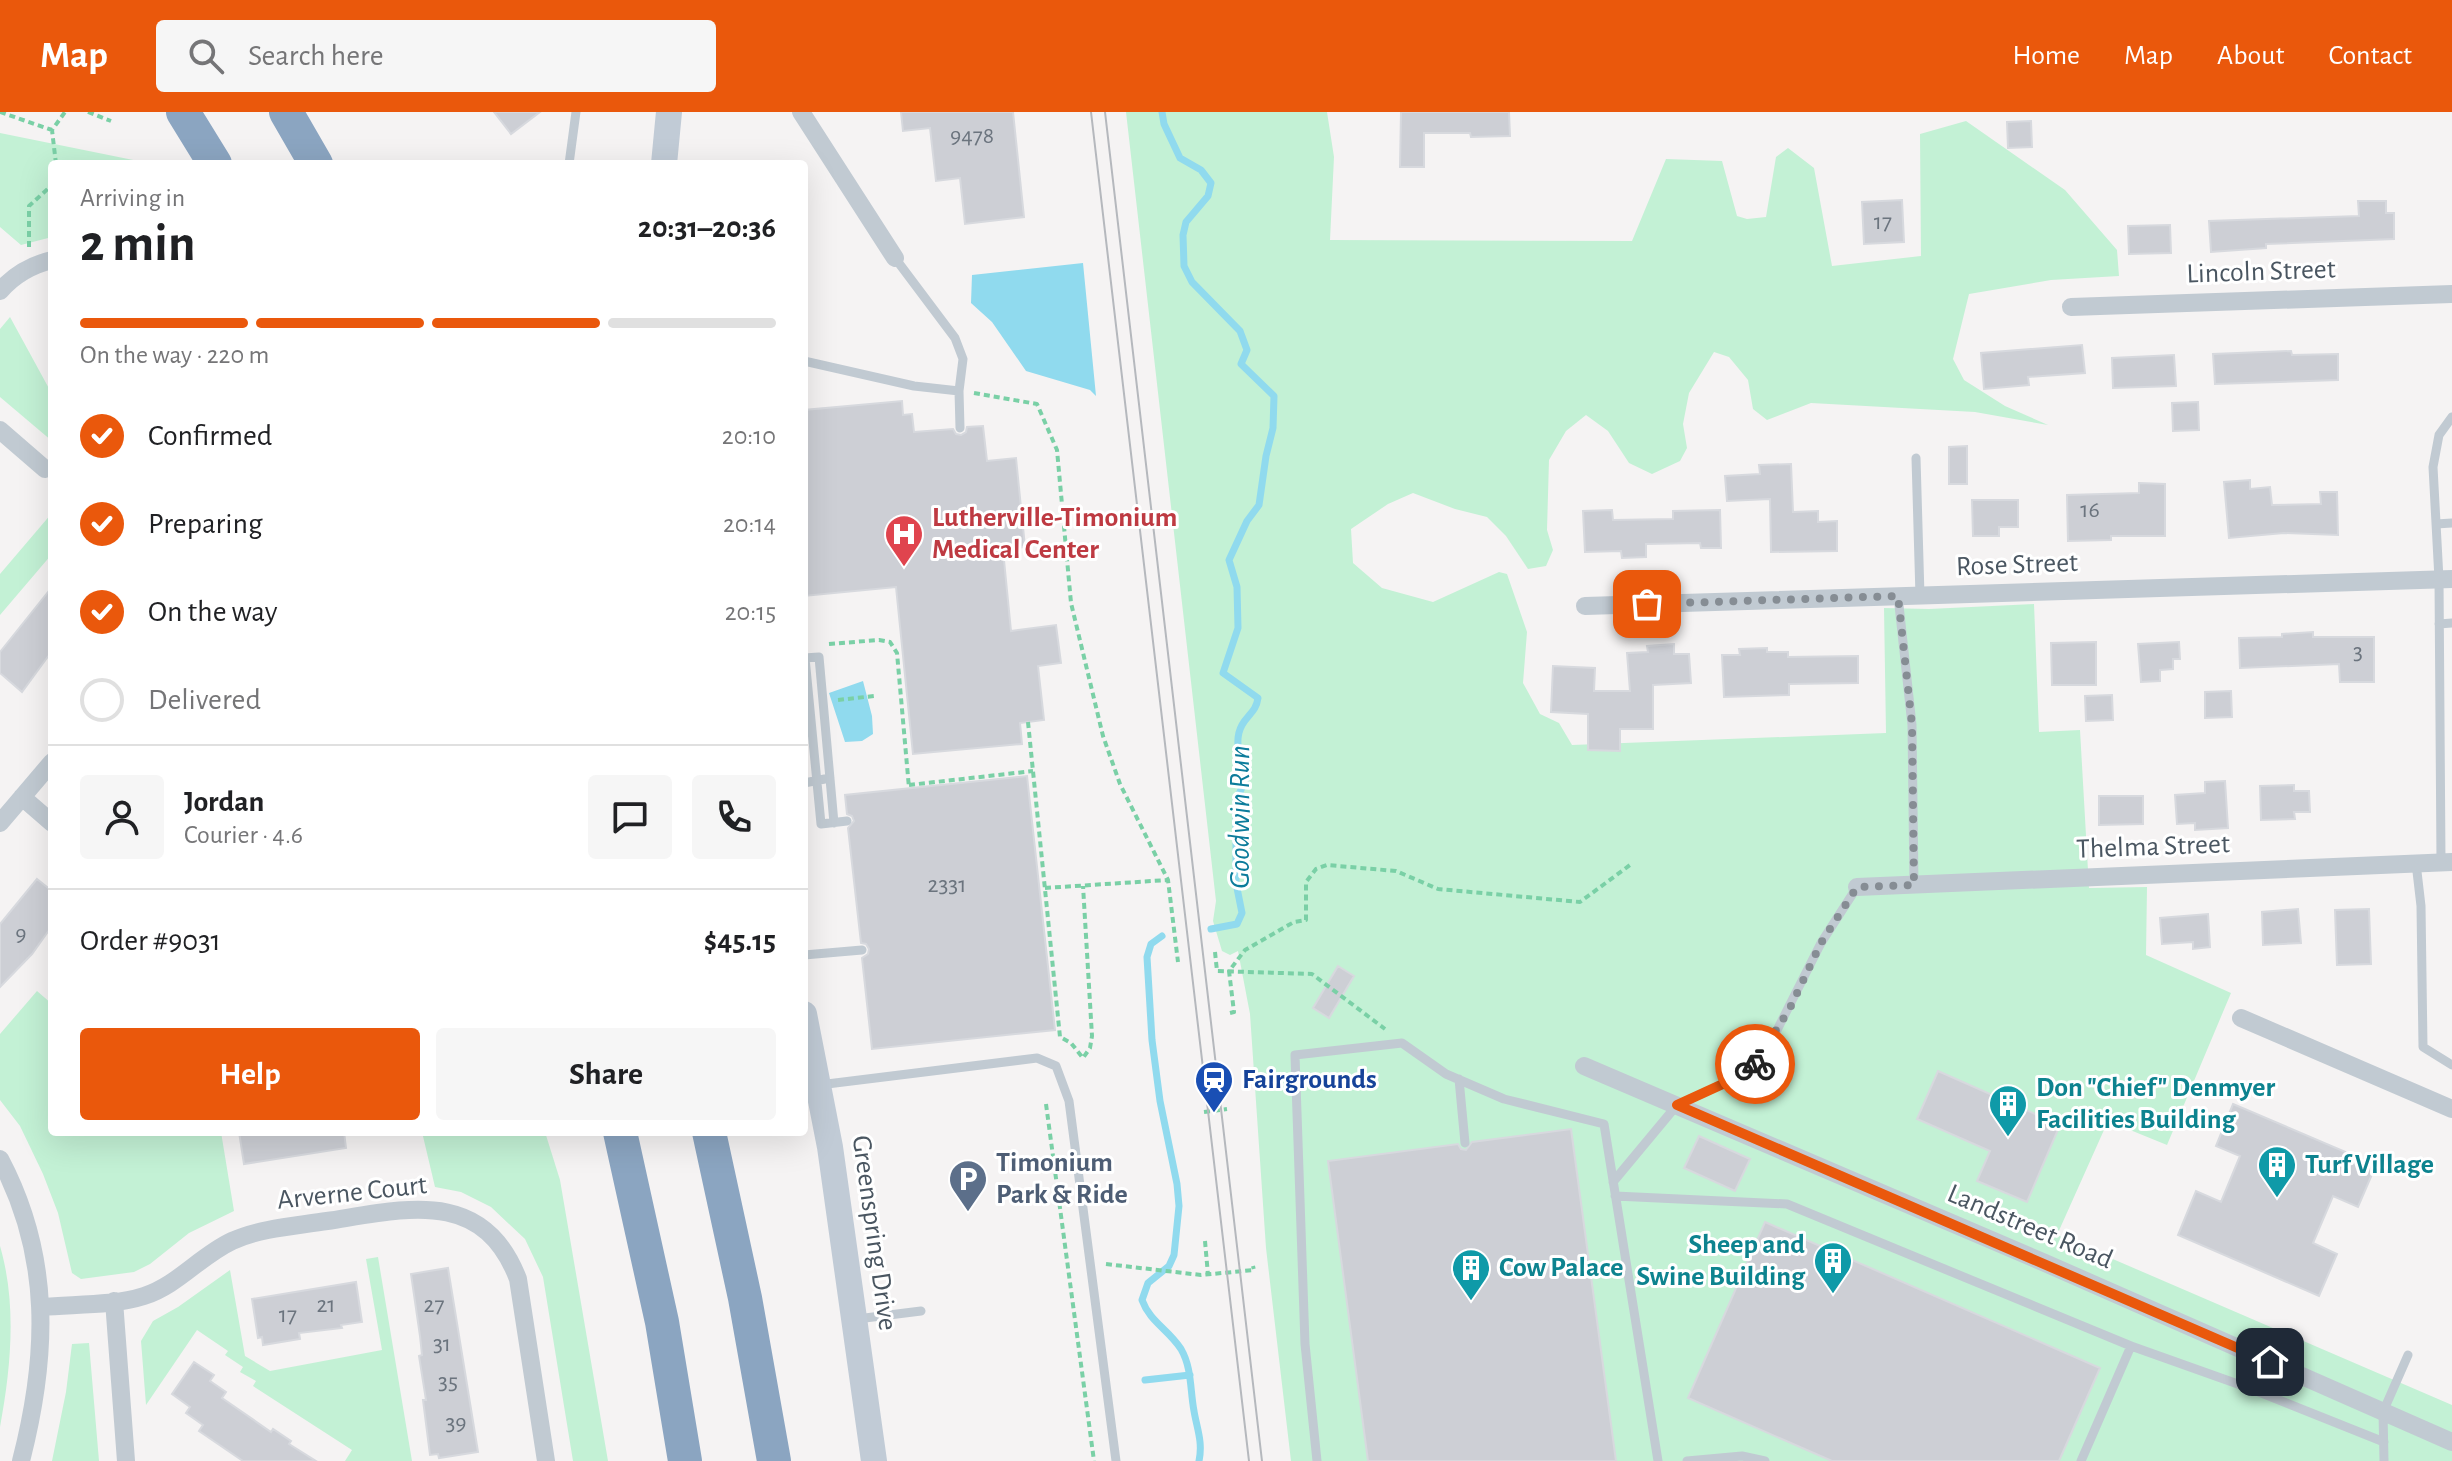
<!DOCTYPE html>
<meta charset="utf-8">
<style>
body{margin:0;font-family:"Alegreya Sans",sans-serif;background:#f6f6f6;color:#202124;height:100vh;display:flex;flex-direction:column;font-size:30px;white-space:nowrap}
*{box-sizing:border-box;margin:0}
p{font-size:26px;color:#757577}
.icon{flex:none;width:44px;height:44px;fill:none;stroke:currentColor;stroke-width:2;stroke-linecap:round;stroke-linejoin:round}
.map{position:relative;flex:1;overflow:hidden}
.details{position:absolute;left:48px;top:48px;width:760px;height:976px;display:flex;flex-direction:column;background:#fff;border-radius:8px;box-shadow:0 8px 32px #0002}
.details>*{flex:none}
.pin{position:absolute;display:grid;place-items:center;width:68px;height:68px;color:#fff;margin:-34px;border-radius:16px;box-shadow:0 4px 12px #0006}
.courier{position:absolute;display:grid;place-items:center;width:80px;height:80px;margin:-40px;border:6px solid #ea580c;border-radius:50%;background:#fff;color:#222;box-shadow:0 2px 10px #0007}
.head em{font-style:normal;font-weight:600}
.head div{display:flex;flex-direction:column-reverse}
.head{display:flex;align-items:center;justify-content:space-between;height:136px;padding:0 32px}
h1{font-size:52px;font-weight:600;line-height:60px}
.bar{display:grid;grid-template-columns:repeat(4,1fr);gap:12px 8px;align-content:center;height:96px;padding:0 32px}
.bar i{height:10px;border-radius:6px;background:#e0e0e0}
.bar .on{background:#ea580c}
.bar p{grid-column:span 4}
.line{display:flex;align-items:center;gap:20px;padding:0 32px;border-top:2px solid #e0e0e0}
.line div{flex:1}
.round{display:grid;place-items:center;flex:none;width:84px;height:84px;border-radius:8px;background:#f6f6f6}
ol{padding:0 32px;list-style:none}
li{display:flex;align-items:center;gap:24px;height:88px}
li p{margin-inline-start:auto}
li .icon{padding:8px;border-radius:50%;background:#ea580c;color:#fff;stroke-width:4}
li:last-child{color:#757577}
li i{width:44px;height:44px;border:4px solid #e0e0e0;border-radius:50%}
.cta{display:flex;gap:16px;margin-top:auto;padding:16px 32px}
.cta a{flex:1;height:92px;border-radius:8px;background:#ea580c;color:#fff;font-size:32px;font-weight:600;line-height:92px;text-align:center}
.cta a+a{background:#f6f6f6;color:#202124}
header{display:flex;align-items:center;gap:48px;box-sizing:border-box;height:112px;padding:0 40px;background:#ea580c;color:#fff}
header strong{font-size:38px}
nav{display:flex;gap:44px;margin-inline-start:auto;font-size:28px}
.search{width:560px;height:72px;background:#f6f6f6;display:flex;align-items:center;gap:20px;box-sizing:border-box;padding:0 28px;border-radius:8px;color:#757577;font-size:30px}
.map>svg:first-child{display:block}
.green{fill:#c3f1d5}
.water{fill:#90daee}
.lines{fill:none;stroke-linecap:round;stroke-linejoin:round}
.stream{stroke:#90daee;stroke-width:7}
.building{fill:#cdcfd5;stroke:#d7d9de;stroke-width:2}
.path{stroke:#7ad0a6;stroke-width:4;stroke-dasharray:6 4;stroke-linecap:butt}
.service{stroke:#c1cad2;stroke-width:9}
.minor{stroke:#c1cad2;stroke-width:18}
.secondary{stroke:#c1cbd6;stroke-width:26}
.motorway{stroke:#8ba5c1;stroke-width:34}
.tram{stroke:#b5b8bd;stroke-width:2}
.done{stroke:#868d94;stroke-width:8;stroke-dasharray:0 14.4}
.route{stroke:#ea580c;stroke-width:10}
.labels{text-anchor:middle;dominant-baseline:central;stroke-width:6;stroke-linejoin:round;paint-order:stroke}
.number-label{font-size:24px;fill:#6b747e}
.street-label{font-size:28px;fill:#4a5661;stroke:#fff}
.health-label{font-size:28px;font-weight:bold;fill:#be3a42;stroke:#fff;text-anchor:start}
.transit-label{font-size:28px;font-weight:bold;fill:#164399;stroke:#fff;text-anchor:start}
.culture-label{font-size:28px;font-weight:bold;fill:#0d838f;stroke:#fff;text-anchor:start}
.service-label{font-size:28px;font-weight:bold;fill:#4e5e75;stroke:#fff;text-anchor:start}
.water-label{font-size:30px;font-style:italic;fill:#0c7c9b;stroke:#fff}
</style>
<header>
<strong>Map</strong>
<div class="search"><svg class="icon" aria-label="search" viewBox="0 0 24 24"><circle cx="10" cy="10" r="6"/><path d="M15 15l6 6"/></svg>Search here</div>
<nav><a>Home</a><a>Map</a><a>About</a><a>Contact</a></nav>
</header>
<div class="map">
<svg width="2452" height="1349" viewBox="0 0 2452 1349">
<rect width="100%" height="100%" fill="#f5f3f3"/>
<path class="green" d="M1126 0H1327L1334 45 1330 128 1632 129 1666 47 1722 49 1737 104 1747 107 1766 105 1776 45 1788 36 1814 56 1832 154 1921 144 1920 22 1966 9 2065 78 2117 138 2119 164 2051 168 1969 182 1953 247 1964 268 2005 294 2048 313 1975 300 1811 291 1767 308 1753 297 1748 268 1729 245 1714 240 1689 281 1683 312 1687 336 1680 349 1652 362 1629 351 1608 319 1586 303 1566 319 1549 348 1547 418 1553 438 1546 454 1528 457 1506 424 1487 405 1455 397 1413 381 1388 392 1351 417 1353 451 1382 476 1433 490 1499 460 1507 462 1527 520 1523 571 1540 602 1559 611 1572 633 1886 621 1884 496 1929 497 2034 492 2039 620 2080 618 2089 776 2147 775 2146 843 2231 881 2167 1033 2108 1009 2057 1123 2452 1293V1349H1291L1266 1136 1250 902 1238 839 1230 843 1222 839 1213 809 1216 789Z
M0 21 148 51V52H52V125L21 133 0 115Z
M10 205 52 282V329L0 285V217Z
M52 401V442L0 503V462Z
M37 879 52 892V1020H221L234 1099 189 1121 150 1152 134 1160 81 1167 72 1161 58 1101 43 1062 20 1014 0 988V922Z
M422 1020H545L560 1068 608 1349H573L543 1165 525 1127 491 1095 461 1080 435 1075Z
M0 1134C17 1192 11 1256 0 1315Z
M378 1145 412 1349H345L352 1338 253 1274 256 1269 240 1260 243 1255 225 1243 228 1239 197 1218 146 1293 141 1229 153 1209 178 1195 230 1158 245 1244 270 1259 382 1238 366 1147Z
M89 1231 99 1349H52L66 1280 72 1232Z"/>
<path class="water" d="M1083 151 1096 284 1090 278 1026 259 992 210 971 191 972 163Z
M863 569 872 604 873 622 862 629 845 630 829 581Z"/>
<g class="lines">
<path class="stream" d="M1162 0 1164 12 1180 46 1201 58 1211 71 1208 84 1186 110 1183 123 1184 154 1192 170 1240 219 1247 238 1241 252 1274 284 1273 316 1266 344 1259 393 1247 409 1229 448 1237 475 1238 516 1223 561 1258 586C1256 600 1248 602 1242 613 1233 629 1240 649 1247 664L1236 689V771L1242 801 1237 812 1211 817
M1162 824 1151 832 1147 845 1152 928 1160 989 1177 1072 1179 1094 1174 1143 1169 1154 1148 1171 1142 1188C1150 1210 1168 1217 1181 1237 1192 1256 1190 1278 1194 1299 1197 1317 1203 1330 1199 1349
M1145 1268 1190 1263"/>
</g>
<path class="building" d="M494 0H540L511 22Z
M901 0H1013L1024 105 965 112 960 66 936 69 930 16 903 19Z
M1401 0H1509L1510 24 1471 25 1470 21H1424V55H1400Z
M2031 9 2032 35 2008 36 2007 10Z
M1902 88 1904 130 1864 132 1862 90Z
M2358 89H2386V101H2394V127L2266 132V136L2211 140 2209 109 2359 104Z
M2170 113 2171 141 2129 142 2128 114Z
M2082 233 2085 261 2028 265 2029 273 1984 277 1981 241Z
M2291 239 2292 243 2338 242V268L2215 272 2213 242Z
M2174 243 2176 274 2113 276 2112 246Z
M902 289 903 303 912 302 914 320 953 317 956 322 961 323 966 320 967 315 983 314 987 349 1016 346 1025 435 1003 438 1011 519 1056 513 1061 551 1038 554 1044 608 1020 611 1022 632 913 642 896 475 804 484V298Z
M2198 290 2199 318 2173 319 2172 291Z
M1967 334V372H1949V335Z
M1791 352 1793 400 1818 399V410L1837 409V439L1771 440 1770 387 1727 389 1725 364 1760 362 1759 353Z
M2250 368V377L2270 375 2272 393 2321 392 2320 380H2337L2338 423 2284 421 2229 426 2224 370Z
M2139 371 2165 372V424H2111V428L2068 429 2067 383 2139 381Z
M1972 388H2018V415H1999V424H1973Z
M1612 398 1613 408 1673 407V399L1720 398 1721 436H1701L1700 431 1646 432V445L1622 446 1621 439 1585 440 1583 399Z
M52 475V539L22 580 0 561V540Z
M2313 520V525H2374V570H2340L2339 552 2240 556 2239 526 2282 525V522Z
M2096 530V573H2052L2051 531Z
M2179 530 2180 547H2173V557L2160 558V569L2141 570 2138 532Z
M1674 532V542H1689L1691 571 1653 573V617H1620V639L1588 638V602L1551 600 1553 554 1595 556 1594 579H1630L1627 541 1648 540 1647 534Z
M1767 536V540H1788V545L1858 544V571L1789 572V583L1724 585 1722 543H1740L1739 537Z
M2231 579 2232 605 2205 606V580Z
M2112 583 2113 608 2086 609 2085 584Z
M1027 664 1055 918 872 937 862 846 868 842 869 837 866 832 861 831 848 716 854 709 852 704 847 702 845 683Z
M2225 669 2228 716 2195 718V711L2177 712 2175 683 2205 681V670Z
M2294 673V679H2309L2310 700H2294L2295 707 2261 708 2260 674Z
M2099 684H2143V712L2099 713Z
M37 767 52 779V814L32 842 0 875V812Z
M2298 797 2301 831 2263 833 2262 800Z
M2369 797 2371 852 2337 853 2335 798Z
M2208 802 2210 835 2193 837V830L2162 832 2160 806Z
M1338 854 1354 864 1329 906 1313 896Z
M1938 959 2060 1013 2027 1090 1977 1069 1990 1039 1917 1007Z
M2233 992 2376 1053 2358 1095 2333 1084 2313 1131 2337 1142 2319 1184 2178 1123 2196 1079 2221 1090 2240 1044 2216 1034Z
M1571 1017 1616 1349H1368L1328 1049 1458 1032 1461 1037 1466 1038 1472 1030Z
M239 1020H344L346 1036 244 1052Z
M1699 1024 1750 1047 1735 1079 1684 1056Z
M1765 1110 2100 1256 2059 1349H1832L1688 1286Z
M448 1156 478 1340 439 1346 438 1342 430 1343 423 1288H426L419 1244 422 1243 420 1224 411 1162Z
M356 1170 362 1210 341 1213 342 1216 299 1221 300 1227 263 1233 262 1225 258 1226 252 1187Z
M194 1250 214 1263 210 1269 226 1280 222 1286 271 1320 273 1317 291 1329 289 1332 316 1349H243L199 1319 203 1313 186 1301 190 1295 172 1282Z"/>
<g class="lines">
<path class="path" d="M0 0 52 18
M88 0 111 9
M56 52 52 18 65 0
M29 135V94L52 73
M974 281 1037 292 1057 338 1071 491 1103 624 1120 672 1168 768 1178 850
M829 532 879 528 890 530 897 541 909 676
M838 588 874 584
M1028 610 1060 925 1071 931 1083 946 1090 936 1092 924 1083 774
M909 673 1033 659
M1045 776 1168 768
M1215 840 1217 859 1312 862 1385 917
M1230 901 1234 900 1229 859 1245 838 1294 810 1306 808V770L1316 757 1327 753 1396 759 1438 777 1580 790 1630 753
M1046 992 1094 1349
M1204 1000 1227 997
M1205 1129 1208 1163
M1106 1152 1201 1163 1254 1158 1253 1154"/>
<path class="service" d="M569 52 576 0
M895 146 955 226 963 247 959 279 960 316
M804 249 914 274 959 279
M1916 346 1920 484
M2436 412 2452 411
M1898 484 1912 613 1914 773
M2439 512 2452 511
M804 546 819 545 834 711
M805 546 821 712 847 709
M804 671 830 666
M2441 750 2439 467 2433 355 2439 323 2452 305
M2416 751 2421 794 2423 935 2452 953
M804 843 862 838
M1459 967 1465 1031
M819 973 1037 946 1056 954 1069 989 1116 1349
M1613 1070 1677 993 1749 960 1771 930 1821 831 1857 775
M1615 1084 1787 1092 2131 1234 2249 1276 2384 1330
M857 1207 921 1199
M1317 1349 1305 1232 1295 943 1402 931 1446 962 1504 987 1604 1012 1658 1349
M1687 1349 1742 1344 1765 1349
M2081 1349 2131 1234
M2384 1349 2383 1300 2408 1243"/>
<path class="minor" d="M801 0 895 146
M0 179C14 163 31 153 52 148
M2071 195 2452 182
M0 318 45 357
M1585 494 2452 467
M22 685 52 711
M0 711 52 650
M1857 775 2452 750
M2241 906 2452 997
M1584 954 2045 1151 2452 1330
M0 1047C52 1145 48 1244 21 1349
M114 1189 126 1349
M42 1195C74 1192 113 1194 144 1184 178 1173 200 1144 232 1129 261 1116 295 1114 327 1109 405 1097 483 1075 518 1167L546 1349"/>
<path class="secondary" d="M664 52 669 0
M804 902 830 1035 874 1349"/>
<path class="motorway" d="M183 0 215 52
M286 0 316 52
M620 1020 662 1210 685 1349
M709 1020 745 1186 774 1349"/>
<path class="tram" d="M1091 0 1249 1349
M1105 0 1262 1349"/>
</g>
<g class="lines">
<path class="done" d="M1647 492 1898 484 1912 613 1914 773 1857 775 1821 831 1790 896 1755 952"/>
<path class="route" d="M1755 952 1749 960 1677 993 2270 1250"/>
</g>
<defs>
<symbol id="hospital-pin" viewBox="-11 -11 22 30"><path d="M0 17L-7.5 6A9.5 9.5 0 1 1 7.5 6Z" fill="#e0444e" stroke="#fff"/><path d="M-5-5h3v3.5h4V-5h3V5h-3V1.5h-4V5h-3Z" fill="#fff"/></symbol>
<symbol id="station-pin" viewBox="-11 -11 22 30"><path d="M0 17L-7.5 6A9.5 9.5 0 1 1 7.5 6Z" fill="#1a4fb4" stroke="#fff"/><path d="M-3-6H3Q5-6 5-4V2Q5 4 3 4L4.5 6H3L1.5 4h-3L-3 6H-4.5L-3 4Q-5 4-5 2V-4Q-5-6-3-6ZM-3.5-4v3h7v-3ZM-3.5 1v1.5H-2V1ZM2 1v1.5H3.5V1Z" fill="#fff"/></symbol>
<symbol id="building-pin" viewBox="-11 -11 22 30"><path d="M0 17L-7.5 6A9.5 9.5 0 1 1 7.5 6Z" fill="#0f9aa8" stroke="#fff"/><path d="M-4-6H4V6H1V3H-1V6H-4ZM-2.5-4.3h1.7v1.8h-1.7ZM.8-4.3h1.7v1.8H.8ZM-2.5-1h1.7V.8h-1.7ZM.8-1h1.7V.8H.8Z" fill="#fff"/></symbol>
<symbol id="parking-pin" viewBox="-11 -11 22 30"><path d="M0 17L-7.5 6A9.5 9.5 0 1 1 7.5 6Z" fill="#5c6f8a" stroke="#fff"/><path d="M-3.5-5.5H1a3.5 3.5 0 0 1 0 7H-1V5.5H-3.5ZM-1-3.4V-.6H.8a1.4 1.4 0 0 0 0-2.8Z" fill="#fff"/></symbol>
</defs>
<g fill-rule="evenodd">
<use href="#hospital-pin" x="882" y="400" width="44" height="60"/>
<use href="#station-pin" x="1192" y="946" width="44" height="60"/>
<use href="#building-pin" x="1986" y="970" width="44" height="60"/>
<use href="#building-pin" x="2255" y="1031" width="44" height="60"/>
<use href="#parking-pin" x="946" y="1045" width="44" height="60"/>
<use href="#building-pin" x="1811" y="1127" width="44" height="60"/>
<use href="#building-pin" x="1449" y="1134" width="44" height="60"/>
</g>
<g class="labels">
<g class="number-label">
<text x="972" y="24">9478</text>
<text x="1883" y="110">17</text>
<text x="2090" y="398">16</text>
<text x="2358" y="540">3</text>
<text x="947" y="773">2331</text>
<text x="21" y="822">9</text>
<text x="326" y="1193">21</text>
<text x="434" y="1193">27</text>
<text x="288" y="1203">17</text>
<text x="442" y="1232">31</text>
<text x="448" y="1270">35</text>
<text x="456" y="1311">39</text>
</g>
<g class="street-label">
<text transform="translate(2261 160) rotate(-2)">Lincoln Street</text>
<text transform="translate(2017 453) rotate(-2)">Rose Street</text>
<text transform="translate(2153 735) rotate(-2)">Thelma Street</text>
<text transform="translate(352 1081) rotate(-6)">Arverne Court</text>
<text transform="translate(2030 1115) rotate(23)">Landstreet Road</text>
<text transform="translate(874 1121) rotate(82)">Greenspring Drive</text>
</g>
<g class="health-label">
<text x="932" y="406">Lutherville-Timonium<tspan x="932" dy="32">Medical Center</tspan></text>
</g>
<g class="transit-label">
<text x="1242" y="968">Fairgrounds</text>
</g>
<g class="culture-label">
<text x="2036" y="976">Don "Chief" Denmyer<tspan x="2036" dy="32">Facilities Building</tspan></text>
<text x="2305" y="1053">Turf Village</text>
<text x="1805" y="1133" text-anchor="end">Sheep and<tspan x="1805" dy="32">Swine Building</tspan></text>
<text x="1499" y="1156">Cow Palace</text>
</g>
<g class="service-label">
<text x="996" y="1051">Timonium<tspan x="996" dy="32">Park &amp; Ride</tspan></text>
</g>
<g class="water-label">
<text transform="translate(1240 705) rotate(-90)">Goodwin Run</text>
</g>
</g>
</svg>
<div class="pin" style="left:1647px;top:492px;background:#ea580c"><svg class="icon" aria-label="bag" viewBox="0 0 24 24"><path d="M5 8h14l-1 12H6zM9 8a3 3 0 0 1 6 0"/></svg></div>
<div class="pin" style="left:2270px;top:1250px;background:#1f2937"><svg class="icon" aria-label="home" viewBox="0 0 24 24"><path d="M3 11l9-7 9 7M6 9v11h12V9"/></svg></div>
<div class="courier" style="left:1755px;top:952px"><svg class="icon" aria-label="bike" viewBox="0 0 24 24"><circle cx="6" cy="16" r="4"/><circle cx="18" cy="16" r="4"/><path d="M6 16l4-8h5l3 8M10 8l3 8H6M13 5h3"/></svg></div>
<section class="details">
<div class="head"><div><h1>2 min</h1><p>Arriving in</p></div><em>20:31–20:36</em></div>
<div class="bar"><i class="on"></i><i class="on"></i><i class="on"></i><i></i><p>On the way · 220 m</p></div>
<ol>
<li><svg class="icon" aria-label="check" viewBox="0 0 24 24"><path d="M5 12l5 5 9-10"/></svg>Confirmed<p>20:10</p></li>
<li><svg class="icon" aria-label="check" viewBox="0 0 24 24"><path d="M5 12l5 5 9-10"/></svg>Preparing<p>20:14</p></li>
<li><svg class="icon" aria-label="check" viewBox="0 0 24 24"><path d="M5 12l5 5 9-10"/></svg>On the way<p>20:15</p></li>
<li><i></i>Delivered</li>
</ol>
<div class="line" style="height:144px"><a class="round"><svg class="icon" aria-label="person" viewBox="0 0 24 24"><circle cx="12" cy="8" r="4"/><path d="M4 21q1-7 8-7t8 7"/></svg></a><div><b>Jordan</b><p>Courier · 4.6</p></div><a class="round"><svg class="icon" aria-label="chat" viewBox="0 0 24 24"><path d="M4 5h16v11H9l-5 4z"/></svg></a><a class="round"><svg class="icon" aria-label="phone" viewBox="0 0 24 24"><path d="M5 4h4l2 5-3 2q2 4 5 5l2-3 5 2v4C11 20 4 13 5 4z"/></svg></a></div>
<div class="line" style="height:104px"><div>Order #9031</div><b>$45.15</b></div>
<div class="cta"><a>Help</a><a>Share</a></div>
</section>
</div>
